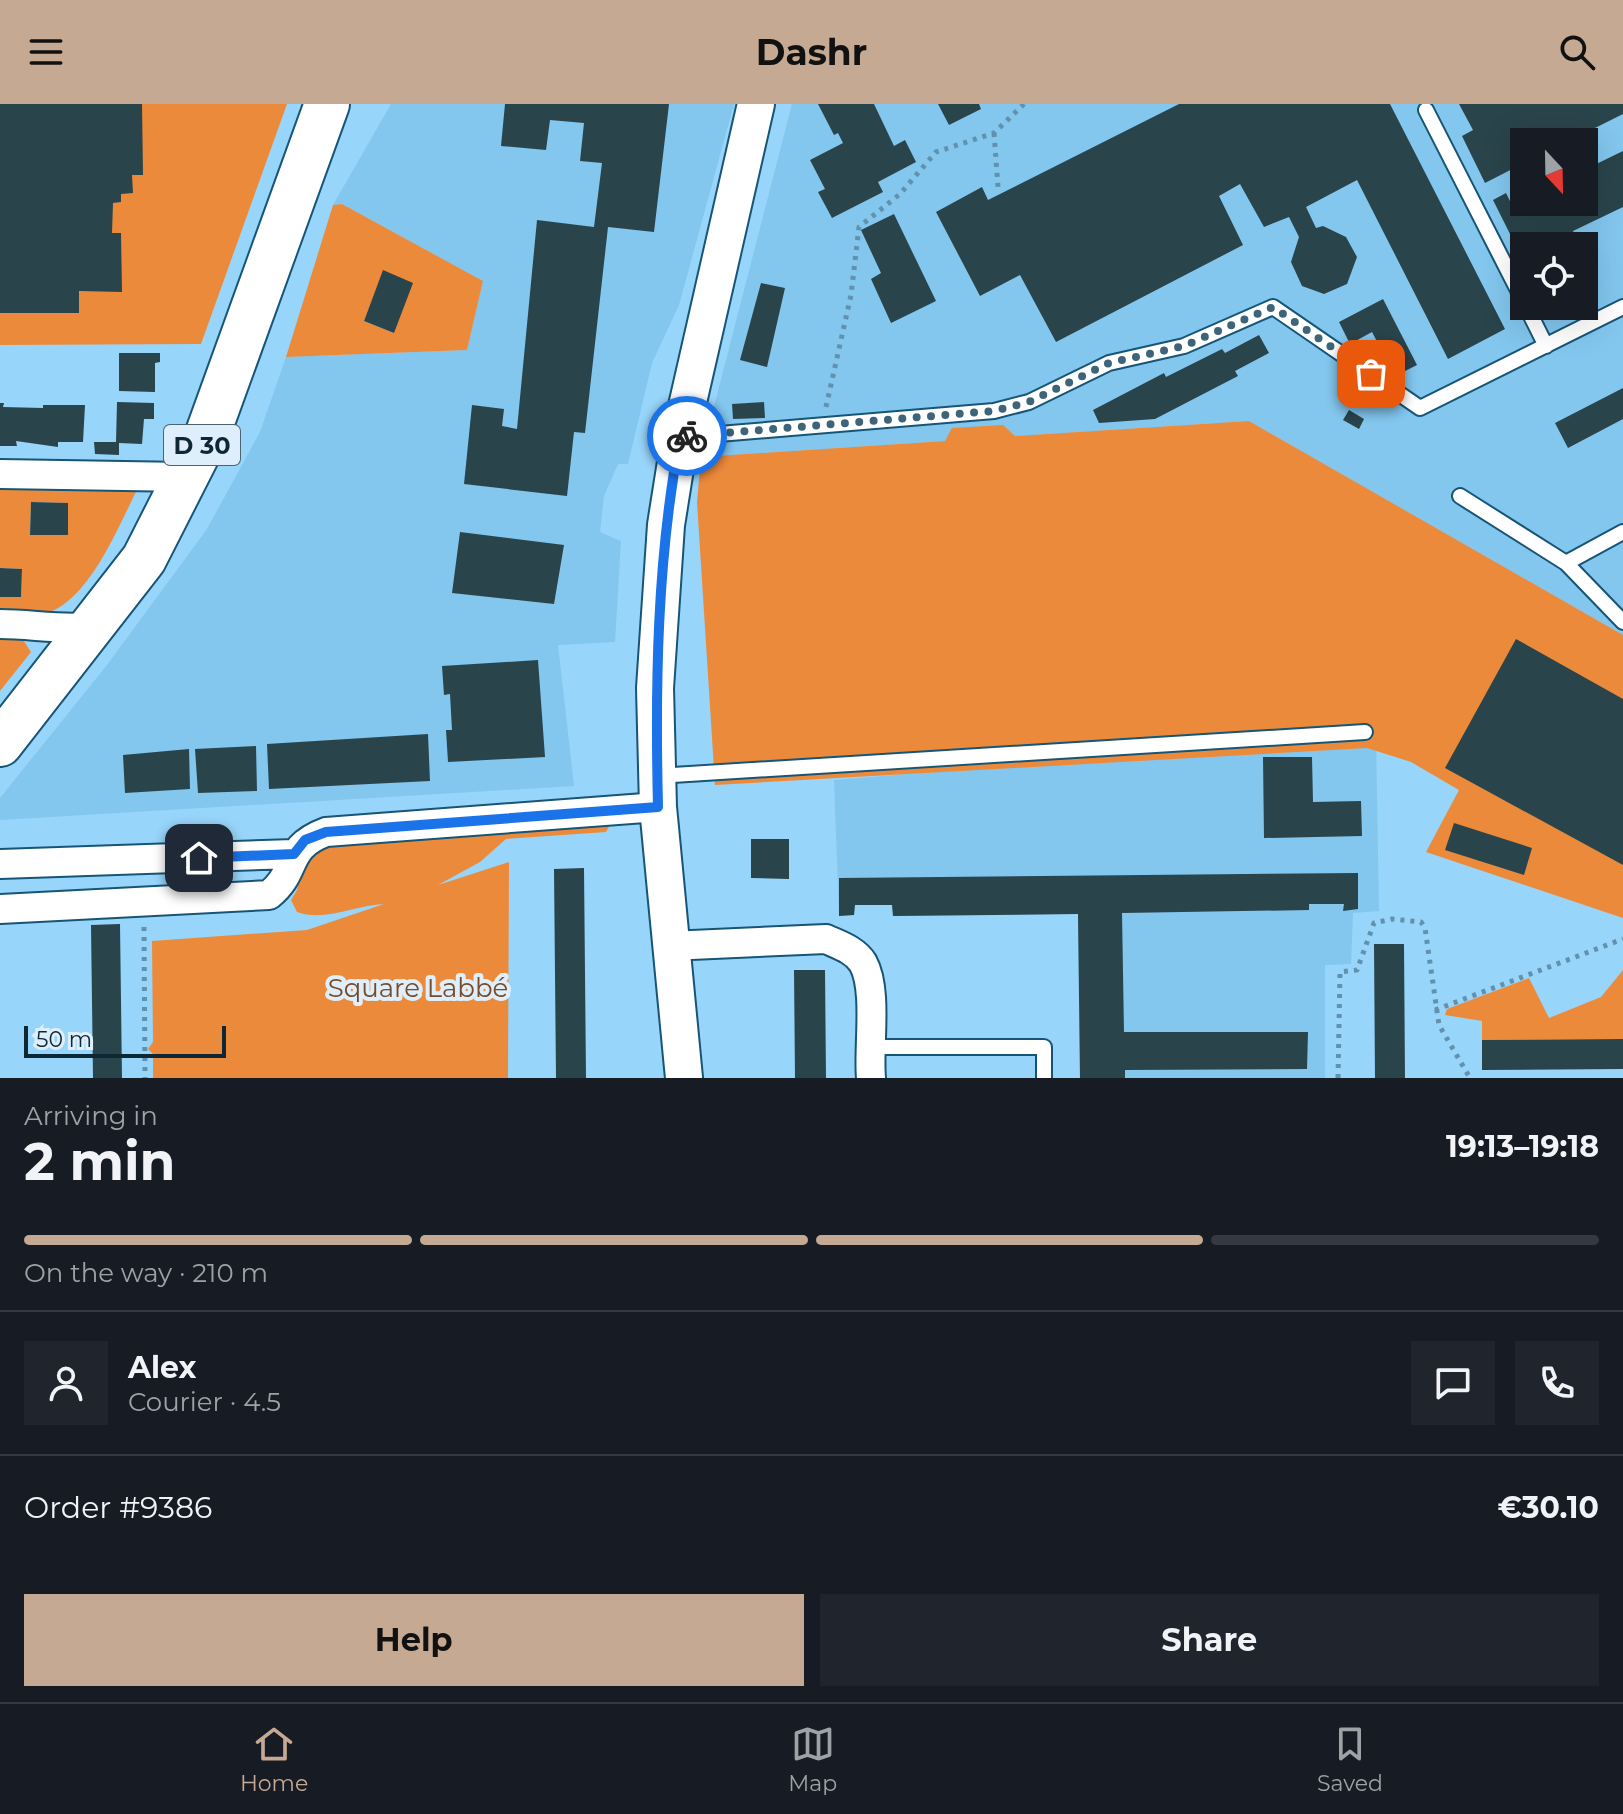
<!DOCTYPE html>
<meta charset="utf-8">
<style>
body{margin:0;font-family:Montserrat,sans-serif;background:#20242c;color:#f1f3f6;height:100vh;display:flex;flex-direction:column;font-size:30px;white-space:nowrap}
*{box-sizing:border-box;margin:0}
p{font-size:26px;color:#9ea1a6}
.icon{flex:none;width:44px;height:44px;fill:none;stroke:currentColor;stroke-width:2;stroke-linecap:round;stroke-linejoin:round}
.map{position:relative;height:974px;overflow:hidden}
.sheet{display:flex;flex-direction:column;background:#171b24;flex:1}
.sheet>*{flex:none}
.needle{width:52px;rotate:158deg}
.tools{position:absolute;left:1510px;top:24px;display:grid;gap:16px}
.tools a{display:grid;place-items:center;width:88px;height:88px;border-radius:0px;background:#171b24;box-shadow:0 8px 32px #0002;font-size:40px}
.scale{position:absolute;left:24px;bottom:20px;width:202px;box-sizing:border-box;padding-left:8px;border:4px solid #0e2735;border-top:0;font-size:22px;line-height:28px;white-space:nowrap;color:#0e2735;-webkit-text-stroke:6px #deeffb;paint-order:stroke}
.pin{position:absolute;display:grid;place-items:center;width:68px;height:68px;color:#fff;margin:-34px;border-radius:16px;box-shadow:0 4px 12px #0006}
.courier{position:absolute;display:grid;place-items:center;width:80px;height:80px;margin:-40px;border:6px solid #1a73e8;border-radius:50%;background:#fff;color:#222;box-shadow:0 2px 10px #0007}
.head em{font-style:normal;font-weight:700}
.head div{display:flex;flex-direction:column-reverse}
.head{display:flex;align-items:center;justify-content:space-between;height:136px;padding:0 24px}
h1{font-size:52px;font-weight:700;line-height:60px}
.bar{display:grid;grid-template-columns:repeat(4,1fr);gap:12px 8px;align-content:center;height:96px;padding:0 24px}
.bar i{height:10px;border-radius:6px;background:#363941}
.bar .on{background:#c5a992}
.bar p{grid-column:span 4}
.line{display:flex;align-items:center;gap:20px;padding:0 24px;border-top:2px solid #363941}
.line div{flex:1}
.round{display:grid;place-items:center;flex:none;width:84px;height:84px;border-radius:0px;background:#20242c}
.action{display:flex;gap:16px;margin-top:auto;padding:16px 24px}
.action a{flex:1;height:92px;border-radius:0px;background:#c5a992;color:#111;font-size:32px;font-weight:700;line-height:92px;text-align:center}
.action a+a{background:#20242c;color:#f1f3f6}
header{display:flex;justify-content:space-between;align-items:center;height:104px;padding:0 24px;background:#c5a992;color:#111;font-size:36px;font-weight:700}
.menu{display:flex;justify-content:space-around;align-items:center;height:112px;border-top:2px solid #363941;background:#171b24;font-size:22px;color:#9ea1a6}
.menu a{display:grid;justify-items:center;gap:4px}
.menu .on{color:#c5a992}
.map>svg:first-child{display:block}
.built{fill:#83c6ee;fill-rule:evenodd}
.green{fill:#ec8a3b;fill-rule:evenodd}
.building{fill:#2a444b}
.lines{fill:none;stroke-linecap:round;stroke-linejoin:round}
.service-casing{stroke:#165575;stroke-width:18}
.minor-casing{stroke:#165575;stroke-width:32}
.tertiary-casing{stroke:#165575;stroke-width:40}
.primary-casing{stroke:#165575;stroke-width:48}
.path{stroke:#6291ad;stroke-width:5;stroke-dasharray:4 6;stroke-linecap:butt}
.service{stroke:#fff;stroke-width:14}
.minor{stroke:#fff;stroke-width:28}
.tertiary{stroke:#fff;stroke-width:36}
.primary{stroke:#fff;stroke-width:44}
.done{stroke:#3e647a;stroke-width:8;stroke-dasharray:0 14.4}
.route{stroke:#1a73e8;stroke-width:10}
.labels{text-anchor:middle;dominant-baseline:central;stroke-width:8;stroke-linejoin:round;paint-order:stroke}
.shield{fill:#deeffb;stroke:#4c6370;stroke-width:2}
.shield-label{font-size:24px;font-weight:bold;fill:#0e2735}
.park-label{font-size:26px;fill:#784a28;stroke:#deeffb}
</style>
<header><svg class="icon" aria-label="menu" viewBox="0 0 24 24"><path d="M4 6h16M4 12h16M4 18h16"/></svg>Dashr<svg class="icon" aria-label="search" viewBox="0 0 24 24"><circle cx="10" cy="10" r="6"/><path d="M15 15l6 6"/></svg></header>
<div class="map">
<svg width="1623" height="974" viewBox="0 0 1623 974">
<rect width="100%" height="100%" fill="#98d5fa"/>
<path class="built" d="M391 0H734L679 201 652 259 628 360H618L604 392 600 428 621 437 615 538 558 541 574 682 0 716V694L107 561 207 425 260 328 286 253 467 246 483 177 342 100 333 101Z
M792 0H1623V531L1249 317 1015 332 1002 321 945 337 701 353ZM1524 38H1584V98H1524ZM1524 142H1584V202H1524Z
M1376 633 1379 807 1353 809 1351 860 1325 861V974H1080L1078 810 893 812 892 801H855L854 811 839 812 834 676Z"/>
<path class="green" d="M0 0H287L201 240 0 241Z
M342 100 483 177 467 246 286 253 333 101ZM383 167 394 229 364 217Z
M1249 317 1623 531V814L1426 748 1459 686 1411 658 1367 644 715 681 697 398 701 353 945 337 952 324 1003 321 1015 332Z
M0 384 137 386C118 423 91 492 50 508 37 514 15 510 0 510V493L21 492 22 465 0 464ZM31 398 68 399V431H30Z
M0 531H20L31 548 0 587Z
M610 721 606 728 506 735 480 758 438 781 509 758 508 974H153V950L148 945 153 938 152 837 307 826 384 800C357 801 325 818 297 808L291 796 297 786 302 757 328 739Z
M1623 866V935L1482 936V917L1445 911 1447 905 1529 874 1549 914 1601 893Z"/>
<path class="building" d="M0 0H142L143 71H132L133 89 121 90V98L113 99 112 129H121L122 188 79 187V209H0Z
M505 0H669L654 128 608 123 585 329 574 328 567 392 464 380 472 301 504 305 502 322 517 325 537 116 594 123 602 59 580 57 584 19 550 16 546 46 501 42Z
M818 0H874L894 42 905 36 916 58 878 78 883 88 832 114 818 88 825 85 810 56 843 39 838 29 834 31Z
M938 0H979L981 5 949 21Z
M1179 0H1390L1505 225 1448 255 1357 76 1306 103 1316 124 1323 122 1346 133 1357 153 1347 180 1324 190 1302 182 1291 158 1299 133 1289 113 1264 123 1240 80 1219 92 1243 141 1056 238 1020 171 980 192 936 108 982 83 988 96Z
M1459 0H1623V10L1567 38H1524V59L1485 79 1462 32 1473 26Z
M1623 47V103L1573 127 1580 142H1524V158L1493 96 1506 89 1512 101 1524 96 1584 98V66Z
M894 110 936 197 891 219 871 175 881 169 861 126Z
M1584 149 1597 175 1584 182Z
M383 166 413 179 394 229 364 217Z
M761 179 785 184 767 263 740 256Z
M1383 195 1417 261 1395 272 1372 228 1350 240 1339 218Z
M1259 231 1269 249 1235 267 1238 272 1155 315 1099 319 1093 306 1164 269 1166 273 1222 245 1225 249Z
M119 249H160V258L155 259V288L119 287Z
M1623 284V315L1568 344 1555 319Z
M117 298 154 299V315H144L142 340 119 339V351L95 350 94 338H116Z
M764 298 765 314 733 315 732 300Z
M0 299H4L3 303 43 304V301H85L83 338H58V343L16 337 17 342H0Z
M1349 306 1364 315 1359 325 1343 316Z
M31 398 68 399V431H30Z
M460 428 564 441 554 500 452 489Z
M0 464 22 465 21 493H0Z
M1516 535 1623 595V761L1445 664Z
M538 556 545 653 448 658 446 626H452L450 590 444 591 442 562Z
M428 630 430 677 269 685 267 640Z
M256 642 257 687 198 689 195 645Z
M189 645 190 685 125 689 123 651Z
M1263 653H1312L1313 698 1361 697 1362 732 1264 734Z
M1454 719 1532 744 1524 771 1445 746Z
M751 735H789V775L751 774Z
M584 764 586 974H556L554 765Z
M1358 769V805L1343 807 1344 800H1309V806L1122 809 1124 928H1308L1307 965 1125 966V974H1080L1078 810 893 812 892 801H855L854 811 839 812V774Z
M120 820 122 974H93L91 821Z
M1374 840H1404L1405 974H1375Z
M794 866H825L826 974H795Z
M1623 935V965L1482 966V936Z"/>
<g class="lines">
<defs>
<path id="service" d="M1426 6 1524 198
M1526 202 1546 242
M683 333 994 307 1029 298 1109 259 1184 242 1273 203 1420 304 1623 203
M1460 392 1566 459 1623 428
M1566 459 1623 518
M657 672 1365 628
M870 943H1044V974"/>
<path id="minor" d="M0 370 186 373
M0 520C31 520 59 526 90 523
M0 760 294 750
M0 805 269 791C299 767 283 744 326 728L658 703
M669 842 826 835C839 841 855 846 863 859 878 886 868 943 871 974"/>
<path id="tertiary" d="M684 974 658 703 655 584 666 421 680 333 756 0"/>
<path id="primary" d="M0 640 144 455 208 329 327 0"/>
</defs>
<use href="#service" class="service-casing"/>
<use href="#minor" class="minor-casing"/>
<use href="#tertiary" class="tertiary-casing"/>
<use href="#primary" class="primary-casing"/>
<path class="path" d="M994 29 998 83
M826 303 851 191 859 123 900 90 936 48 994 29 1024 0
M144 823 145 974
M1435 906 1623 835
M1338 974 1340 868 1357 866 1374 819 1392 815 1421 818 1425 824 1439 921 1470 974"/>
<use href="#service" class="service"/>
<use href="#minor" class="minor"/>
<use href="#tertiary" class="tertiary"/>
<use href="#primary" class="primary"/>
</g>
<g class="lines">
<path class="done" d="M687 332 994 307 1029 298 1109 259 1184 242 1273 203 1371 270"/>
<path class="route" d="M199 754 294 750 305 736 326 728 658 703C655 580 657 455 680 333L687 332"/>
</g>
<g class="labels">
<rect class="shield" x="164" y="321" width="76" height="40" rx="6"/>
<g class="shield-label">
<text x="202" y="341">D 30</text>
</g>
<g class="park-label">
<text x="418" y="884">Square Labbé</text>
</g>
</g>
</svg>
<div class="tools">
<a><svg class="needle" viewBox="-14 -14 28 28"><path d="M0-13l5 13h-10z" fill="#e53935"/><path d="M0 13l5-13h-10z" fill="#9ea1a6"/></svg></a>
<a><svg class="icon" aria-label="locate" viewBox="0 0 24 24"><circle cx="12" cy="12" r="6"/><path d="M12 2v4M12 18v4M2 12h4M18 12h4"/></svg></a>
</div>
<div class="scale">50 m</div>
<div class="pin" style="left:1371px;top:270px;background:#ea580c"><svg class="icon" aria-label="bag" viewBox="0 0 24 24"><path d="M5 8h14l-1 12H6zM9 8a3 3 0 0 1 6 0"/></svg></div>
<div class="pin" style="left:199px;top:754px;background:#1f2937"><svg class="icon" aria-label="home" viewBox="0 0 24 24"><path d="M3 11l9-7 9 7M6 9v11h12V9"/></svg></div>
<div class="courier" style="left:687px;top:332px"><svg class="icon" aria-label="bike" viewBox="0 0 24 24"><circle cx="6" cy="16" r="4"/><circle cx="18" cy="16" r="4"/><path d="M6 16l4-8h5l3 8M10 8l3 8H6M13 5h3"/></svg></div>
</div>
<section class="sheet">
<div class="head"><div><h1>2 min</h1><p>Arriving in</p></div><em>19:13–19:18</em></div>
<div class="bar"><i class="on"></i><i class="on"></i><i class="on"></i><i></i><p>On the way · 210 m</p></div>
<div class="line" style="height:144px"><a class="round"><svg class="icon" aria-label="person" viewBox="0 0 24 24"><circle cx="12" cy="8" r="4"/><path d="M4 21q1-7 8-7t8 7"/></svg></a><div><b>Alex</b><p>Courier · 4.5</p></div><a class="round"><svg class="icon" aria-label="chat" viewBox="0 0 24 24"><path d="M4 5h16v11H9l-5 4z"/></svg></a><a class="round"><svg class="icon" aria-label="phone" viewBox="0 0 24 24"><path d="M5 4h4l2 5-3 2q2 4 5 5l2-3 5 2v4C11 20 4 13 5 4z"/></svg></a></div>
<div class="line" style="height:104px"><div>Order #9386</div><b>€30.10</b></div>
<div class="action"><a>Help</a><a>Share</a></div>
</section>
<nav class="menu">
<a class="on"><svg class="icon" aria-label="home" viewBox="0 0 24 24"><path d="M3 11l9-7 9 7M6 9v11h12V9"/></svg>Home</a>
<a><svg class="icon" aria-label="map" viewBox="0 0 24 24"><path d="M3 6l6-2 6 2 6-2v14l-6 2-6-2-6 2zM9 4v14M15 6v14"/></svg>Map</a>
<a><svg class="icon" aria-label="saved" viewBox="0 0 24 24"><path d="M7 4h10v16l-5-4-5 4z"/></svg>Saved</a>
</nav>
